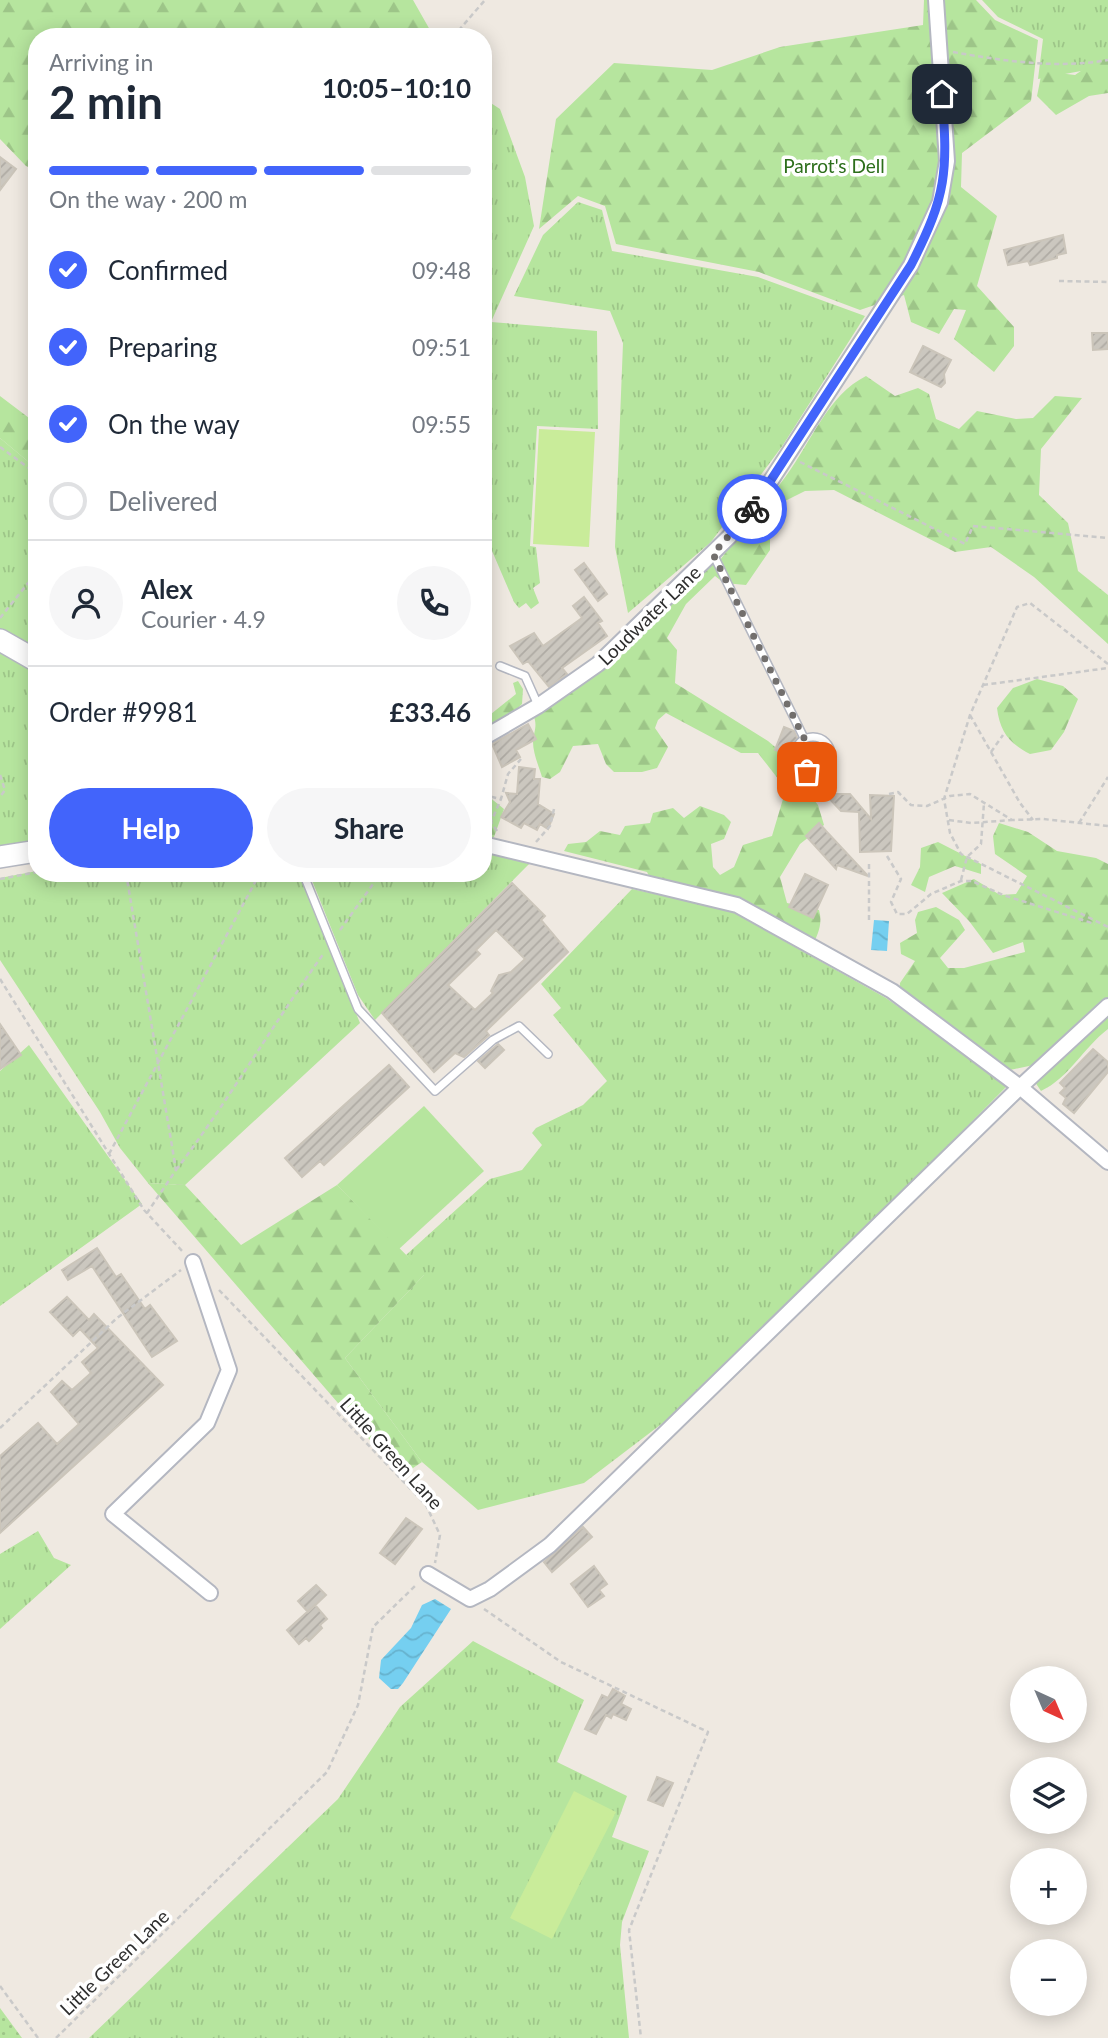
<!DOCTYPE html>
<meta charset="utf-8">
<style>
body{margin:0;font-family:Lato,sans-serif;background:#f6f6f7;color:#1f2937;height:100vh;display:flex;flex-direction:column;font-size:26px;white-space:nowrap}
*{box-sizing:border-box;margin:0}
p{font-size:23px;color:#747a83}
.icon{flex:none;width:38px;height:38px;fill:none;stroke:currentColor;stroke-width:2;stroke-linecap:round;stroke-linejoin:round}
.map{position:relative;flex:1;overflow:hidden}
.side{position:absolute;left:28px;top:28px;width:464px;height:854px;display:flex;flex-direction:column;background:#fff;border-radius:28px;box-shadow:0 4px 18px #0003}
.side>*{flex:none}
.needle{width:46px;rotate:136deg}
.tools{position:absolute;left:1010px;top:1666px;display:grid;gap:14px}
.tools a{display:grid;place-items:center;width:77px;height:77px;border-radius:50%;background:#fff;box-shadow:0 4px 18px #0003;font-size:35px}
.pin{position:absolute;display:grid;place-items:center;width:60px;height:60px;color:#fff;margin:-30px;border-radius:14px;box-shadow:0 4px 10px #0006}
.courier{position:absolute;display:grid;place-items:center;width:70px;height:70px;margin:-35px;border:5px solid #4264fb;border-radius:50%;background:#fff;color:#222;box-shadow:0 2px 9px #0007}
.head em{font-style:normal;font-weight:700}
.head div{display:flex;flex-direction:column-reverse}
.head{display:flex;align-items:center;justify-content:space-between;height:119px;padding:0 21px}
h1{font-size:46px;font-weight:700;line-height:52px}
.bar{display:grid;grid-template-columns:repeat(4,1fr);gap:10px 7px;align-content:center;height:84px;padding:0 21px}
.bar i{height:9px;border-radius:5px;background:#e0e1e3}
.bar .selected{background:#4264fb}
.bar p{grid-column:span 4}
.line{display:flex;align-items:center;gap:18px;padding:0 21px;border-top:2px solid #e0e1e3}
.line div{flex:1}
.round{display:grid;place-items:center;flex:none;width:74px;height:74px;border-radius:37px;background:#f6f6f7}
ol{padding:0 21px;list-style:none}
li{display:flex;align-items:center;gap:21px;height:77px}
li p{margin-inline-start:auto}
li .icon{padding:7px;border-radius:50%;background:#4264fb;color:#fff;stroke-width:4}
li:last-child{color:#747a83}
li i{width:38px;height:38px;border:4px solid #e0e1e3;border-radius:50%}
.action{display:flex;gap:14px;margin-top:auto;padding:14px 21px}
.action a{flex:1;height:80px;border-radius:42px;background:#4264fb;color:#fff;font-size:28px;font-weight:700;line-height:80px;text-align:center}
.action a+a{background:#f6f6f7;color:#1f2937}
.map>svg:first-child{display:block}
.grass{fill:url(#grass-tufts)}
.forest{fill:url(#forest-firs)}
.park{fill:url(#park-dots)}
.garden{fill:#b6e59e}
.pitch{fill:#c9ec9a}
.water{fill:url(#water-waves)}
.building{fill:url(#building-hatch);stroke:#cbc5ba;stroke-width:2;fill-rule:evenodd}
.lines{fill:none;stroke-linecap:round;stroke-linejoin:round}
.lane-casing{stroke:#b4b7c1;stroke-width:10}
.street-casing{stroke:#b4b7c1;stroke-width:18}
.secondary-casing{stroke:#b4b7c1;stroke-width:24}
.path{stroke:#c9c9c9;stroke-width:2.5;stroke-dasharray:5 3.5;stroke-linecap:butt}
.lane{stroke:#fff;stroke-width:7}
.street{stroke:#fff;stroke-width:14}
.secondary{stroke:#fff;stroke-width:21}
.done{stroke:#726f6d;stroke-width:7;stroke-dasharray:0 12.6}
.route{stroke:#4264fb;stroke-width:9}
.labels{text-anchor:middle;dominant-baseline:central;stroke-width:7;stroke-linejoin:round;paint-order:stroke}
.park-label{font-size:19px;fill:#2c6e1b;stroke:#fff}
.street-label{font-size:19px;fill:#2e2e2e;stroke:#fff}
</style>
<div class="map">
<svg width="1108" height="2038" viewBox="0 0 1108 2038">
<defs>
<pattern id="grass-tufts" width="24" height="20" patternUnits="userSpaceOnUse" patternTransform="scale(1.75)"><rect width="24" height="20" fill="#b6e59e"/><path d="M3 7l-1-3M5 7V3M7 7l1-3M15 17l-1-3M17 17v-4M19 17l1-3" fill="none" stroke="#9dc588"/></pattern>
<pattern id="forest-firs" width="22" height="20" patternUnits="userSpaceOnUse" patternTransform="scale(1.75)"><rect width="22" height="20" fill="#b6e59e"/><path d="M5 1l3.5 6h-7zM16 11l3.5 6h-7z" fill="#9dc588"/></pattern>
<pattern id="park-dots" width="8" height="8" patternUnits="userSpaceOnUse" patternTransform="scale(1.75)"><rect width="8" height="8" fill="#b6e59e"/><path d="M2 2h.1M6 6h.1" fill="none" stroke="#9dc588" stroke-width="1.8" stroke-linecap="round"/></pattern>
<pattern id="water-waves" width="16" height="10" patternUnits="userSpaceOnUse" patternTransform="scale(1.75)"><rect width="16" height="10" fill="#75cff0"/><path d="M0 5q4-4 8 0t8 0" fill="none" stroke="#66b2ce"/></pattern>
<pattern id="building-hatch" width="6" height="6" patternUnits="userSpaceOnUse" patternTransform="scale(1.75)"><rect width="6" height="6" fill="#cbc7bf"/><path d="M-1 1l2-2M0 6l6-6M5 7l2-2" fill="none" stroke="#afaba4"/></pattern>
</defs>
<rect width="100%" height="100%" fill="#efe9e1"/>
<path class="grass" d="M982 0H1108V66L1038 79 1043 39 998 17Z
M483 98 500 109 525 177 534 226 491 322 597 331 598 429 537 426 530 546 536 547 540 583 533 588 539 603 531 609 526 603 519 608 514 602 483 530Z
M578 202 602 210 612 251 758 277 865 316 783 445 711 542 628 613 615 547 623 343 610 311 514 296 543 235Z
M0 438 37 469V651L0 631Z
M0 640 37 661V843L0 849Z
M483 851 529 864 375 1020 358 995 309 873H483Z
M37 871 299 873 360 1023 185 1185 148 1183 120 1148 100 1112 0 960V878Z
M632 889 729 910 886 998 1008 1085 710 1387 584 1483 478 1510 422 1462 345 1358 424 1275 406 1255 490 1179 522 1170 542 1145 532 1133 536 1128 583 1105 607 1081 553 1015 561 1008 541 984Z
M29 1045 142 1204 0 1306V1071Z
M38 1531 54 1558 71 1565 0 1629V1554Z
M473 1641 584 1700 557 1762 627 1796 612 1837 649 1851 622 1922 620 1945 629 2038H89L338 1799 400 1707Z"/>
<path class="forest" d="M0 0H413L434 37H37V171L26 166 0 139Z
M924 0H976L995 20 1038 40 1031 101 962 153 961 187 997 216 977 286 1014 327V346L994 372 954 339 966 310 954 309 939 334 911 322 904 295 860 310 759 272 616 244 605 206 578 196 539 229 556 119 614 63 712 70 780 47 923 25Z
M1108 59V93L1089 96 1056 115 1037 96 1042 71 1075 75 1097 60Z
M866 376 895 396 918 388 929 394 936 419 959 429 977 411 1016 419 1033 418 1055 396 1082 398 1041 449 1039 495 1068 523 1078 571 1108 595V644L1034 577 991 547 955 552 834 490 805 491 783 502 770 524V550L746 585 724 583 715 576 686 604 667 638 677 650 675 683 768 741 794 763 803 786 818 805 824 825 800 844 780 877 787 903 819 910C823 923 818 936 811 947L755 916 751 903 742 899 654 886 647 872 564 851 568 844 586 842 600 831 620 835 625 826 650 823 653 813 673 808 684 818 700 806 724 815 731 822 724 839 711 844 713 867 720 875 734 867 743 845 772 836 786 789 758 753H741L666 713 658 720 655 728 668 747 657 768 642 772H614L606 764 598 744 573 746 560 772 550 779 542 777C539 767 533 753 533 742 534 730 538 726 533 714L649 613C674 604 693 581 714 563L716 565C739 535 764 506 786 476 811 442 828 395 866 376Z
M0 396 37 424V469L0 438Z
M1037 679 1063 686 1078 699 1064 732 1051 750 1030 754C1009 743 1000 732 997 708L1013 688Z
M518 681 523 689 522 704 509 716 483 730V702L491 714 516 694 513 683Z
M483 792 504 809 494 837 488 839 483 836Z
M999 823 1028 832 1057 851 1096 858 1108 864V1029C1083 1048 1069 1078 1041 1091L1035 1082 1048 1062 1005 1071 899 997 900 983 915 961 901 954 900 943 917 933 915 920 918 912 936 907 959 920 965 930 940 958 948 968H964L1025 952 1023 942 993 953 969 921 942 893 974 879 1000 895 1016 894 1027 876 995 854 993 836Z
M938 842 981 864V874L955 866 929 877 925 892 911 885 920 867 921 848Z
M148 1183 185 1185 241 1245 337 1185 425 1274 345 1358 422 1462 401 1476Z"/>
<path class="park" d="M0 2008 22 2038H0Z"/>
<path class="garden" d="M424 1106 484 1171 399 1249 337 1185Z"/>
<path class="pitch" d="M539 429 595 432 589 547 533 544Z
M574 1791 616 1812 552 1939 510 1918Z"/>
<path class="water" d="M874 920 889 921 887 951 871 950Z
M435 1599 451 1609 403 1683 398 1689H391L379 1678 381 1660 411 1628 422 1605Z"/>
<path class="building" d="M0 157 16 169 0 190Z
M1063 235 1066 253 1057 255V258L1030 265 1028 261 1008 265 1004 250Z
M1092 333H1108V349L1093 350Z
M923 346 951 360 944 374 945 383 941 387 910 372Z
M584 563 607 594 598 601 575 570Z
M584 597 602 621 598 623 607 636 562 668 567 674 549 687 528 661 523 664 510 646 534 633 543 646 582 618 573 606Z
M528 724 536 739 516 750 520 757 502 767 492 744Z
M784 727 794 731 798 740 792 756 775 750Z
M519 767 535 769 534 779H540L538 804 554 814 548 829 540 824 537 830 524 823 521 828 501 817 510 802 506 793 517 794Z
M825 794H850L871 819 870 795 894 796 891 851 860 852 859 812 841 811Z
M819 823 826 831 868 876 837 865 836 869 806 836Z
M805 874 828 885 813 918 789 907Z
M512 883 545 916 541 920 568 952 486 1031 489 1035 464 1057 455 1053 434 1072 382 1013ZM496 930 525 959 511 972 499 975 491 991 493 993 475 1010 448 985 480 954 476 950Z
M0 1024 21 1055 0 1069Z
M498 1044 504 1050 485 1068 478 1061Z
M1093 1049 1108 1062V1072L1074 1113 1063 1104 1066 1098 1060 1093 1065 1088 1060 1083Z
M389 1065 409 1087 324 1165 320 1161 302 1177 285 1158Z
M97 1248 116 1277 121 1274 145 1309 150 1305 177 1341 152 1357 92 1266 68 1280 62 1270Z
M67 1297 89 1320 94 1314 163 1385 0 1533V1456L38 1423 57 1444 79 1424 51 1392 62 1381 72 1390 91 1373 82 1362 98 1348 80 1329 73 1336 50 1312Z
M406 1518 422 1529 395 1564 380 1553Z
M583 1527 592 1537 552 1572 544 1562Z
M594 1566 607 1584 599 1590 604 1596 588 1607 571 1584Z
M316 1585 326 1595 308 1612 298 1601Z
M315 1605 327 1619 320 1625 322 1628 309 1641 306 1638 299 1644 287 1630Z
M613 1689 625 1696 621 1704 631 1709 626 1720 613 1714 611 1718 606 1715 596 1734 585 1729 602 1695 608 1698Z
M657 1777 673 1783 663 1806 648 1800Z"/>
<g class="lines">
<defs>
<path id="lane" d="M713 554 804 738
M500 666 525 676 538 705
M795 755a18 18 0 1 1 36 0a18 18 0 1 1-36 0Z
M303 873 358 1009 435 1091 493 1040 519 1026 548 1054"/>
<path id="street" d="M483 738 538 706 598 664 729 537 753 508 911 265 940 202 947 161 936 0
M483 844 737 905 892 991 1020 1087 1108 1162
M193 1262 229 1370 207 1423 113 1514 210 1593
M428 1574 470 1599 490 1589 550 1545 1020 1087 1108 1006"/>
<path id="secondary" d="M0 640 37 661
M0 857 37 851"/>
</defs>
<use href="#lane" class="lane-casing"/>
<use href="#street" class="street-casing"/>
<use href="#secondary" class="secondary-casing"/>
<path class="path" d="M453 37 485 0
M953 52C1004 61 1057 69 1108 60
M1059 281 1108 282
M0 447 37 474
M800 462 965 544 973 526 1108 538
M0 618 37 572
M1108 664 1030 603 1017 607 970 715 944 799 950 833 961 854 1108 927
M983 685 1108 668
M970 715 1020 803 1033 820
M991 752 1003 735
M0 775 5 790 0 797
M889 794 898 792 911 805 927 806 950 796 970 794 1012 820 1043 819 1108 826
M483 795 501 799 508 774 521 759
M949 820 971 823 1012 820
M1079 823 1108 777
M497 831 491 822 501 799
M536 842 550 826 554 809
M887 856 901 879 891 902 897 914H907L931 894 961 881H972L1003 895 1095 924
M126 873 176 1170 147 1213
M0 879 37 872
M961 880 967 857 981 844 984 803
M869 920V863
M340 930 381 873
M0 979 144 1210 183 1252
M109 1154 260 873
M176 1170C229 1100 273 1024 324 953
M219 1290 426 1505 440 1535 435 1563
M0 1428 117 1318 181 1270
M484 1609 561 1662 708 1732 629 1930 641 2038
M0 1986 38 2038
M56 2038 327 1772 358 1705 373 1627 417 1584"/>
<use href="#lane" class="lane"/>
<use href="#street" class="street"/>
<use href="#secondary" class="secondary"/>
</g>
<g class="lines">
<path class="done" d="M752 509 713 554 804 738 794 753 797 765 807 772"/>
<path class="route" d="M752 509 911 265C947 195 948 172 942 94"/>
</g>
<g class="labels">
<g class="park-label">
<text x="834" y="165">Parrot's Dell</text>
</g>
<g class="street-label">
<text transform="translate(649 615) rotate(-44)">Loudwater Lane</text>
<text transform="translate(392 1453) rotate(48)">Little Green Lane</text>
<text transform="translate(114 1962) rotate(-44)">Little Green Lane</text>
</g>
</g>
</svg>
<div class="tools">
<a><svg class="needle" viewBox="-14 -14 28 28"><path d="M0-13l5 13h-10z" fill="#e53935"/><path d="M0 13l5-13h-10z" fill="#747a83"/></svg></a>
<a><svg class="icon" aria-label="layers" viewBox="0 0 24 24"><path d="M12 4l9 5-9 5-9-5zM3 14l9 5 9-5"/></svg></a>
<a>+</a>
<a>−</a>
</div>
<div class="pin" style="left:807px;top:772px;background:#ea580c"><svg class="icon" aria-label="bag" viewBox="0 0 24 24"><path d="M5 8h14l-1 12H6zM9 8a3 3 0 0 1 6 0"/></svg></div>
<div class="pin" style="left:942px;top:94px;background:#1f2937"><svg class="icon" aria-label="home" viewBox="0 0 24 24"><path d="M3 11l9-7 9 7M6 9v11h12V9"/></svg></div>
<div class="courier" style="left:752px;top:509px"><svg class="icon" aria-label="bike" viewBox="0 0 24 24"><circle cx="6" cy="16" r="4"/><circle cx="18" cy="16" r="4"/><path d="M6 16l4-8h5l3 8M10 8l3 8H6M13 5h3"/></svg></div>
<section class="side">
<div class="head"><div><h1>2 min</h1><p>Arriving in</p></div><em>10:05–10:10</em></div>
<div class="bar"><i class="selected"></i><i class="selected"></i><i class="selected"></i><i></i><p>On the way · 200 m</p></div>
<ol>
<li><svg class="icon" aria-label="check" viewBox="0 0 24 24"><path d="M5 12l5 5 9-10"/></svg>Confirmed<p>09:48</p></li>
<li><svg class="icon" aria-label="check" viewBox="0 0 24 24"><path d="M5 12l5 5 9-10"/></svg>Preparing<p>09:51</p></li>
<li><svg class="icon" aria-label="check" viewBox="0 0 24 24"><path d="M5 12l5 5 9-10"/></svg>On the way<p>09:55</p></li>
<li><i></i>Delivered</li>
</ol>
<div class="line" style="height:126px"><a class="round"><svg class="icon" aria-label="person" viewBox="0 0 24 24"><circle cx="12" cy="8" r="4"/><path d="M4 21q1-7 8-7t8 7"/></svg></a><div><b>Alex</b><p>Courier · 4.9</p></div><a class="round"><svg class="icon" aria-label="phone" viewBox="0 0 24 24"><path d="M5 4h4l2 5-3 2q2 4 5 5l2-3 5 2v4C11 20 4 13 5 4z"/></svg></a></div>
<div class="line" style="height:91px"><div>Order #9981</div><b>£33.46</b></div>
<div class="action"><a>Help</a><a>Share</a></div>
</section>
</div>
